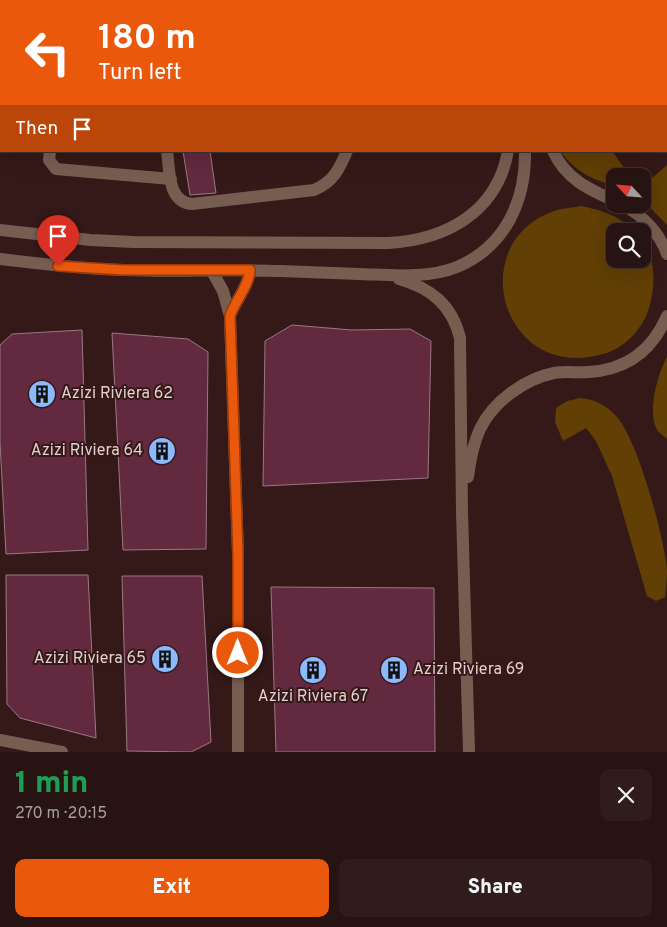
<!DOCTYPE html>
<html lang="en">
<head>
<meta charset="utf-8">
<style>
  body { margin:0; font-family:Overpass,sans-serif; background:#2f1c1b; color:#f1f3f6; height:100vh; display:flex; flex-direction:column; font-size:19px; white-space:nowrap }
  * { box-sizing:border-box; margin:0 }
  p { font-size:16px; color:#a49e9f }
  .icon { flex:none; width:28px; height:28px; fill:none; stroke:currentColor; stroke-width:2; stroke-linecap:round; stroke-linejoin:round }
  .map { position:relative; height:752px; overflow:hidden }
  .side { display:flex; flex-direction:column; background:#271312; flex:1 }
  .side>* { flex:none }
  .hud { position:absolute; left:0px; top:0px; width:668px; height:152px; box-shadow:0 5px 20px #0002,0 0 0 1px #433232; background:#ea580c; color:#fff; overflow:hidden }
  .needle { width:32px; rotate:296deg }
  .tools { position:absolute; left:606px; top:168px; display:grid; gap:10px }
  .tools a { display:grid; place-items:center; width:45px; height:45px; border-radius:10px; background:#271312; box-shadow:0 5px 20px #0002,0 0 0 1px #433232; font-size:25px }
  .pin { position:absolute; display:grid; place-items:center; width:42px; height:42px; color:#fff; margin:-51px -21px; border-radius:50% 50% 50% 0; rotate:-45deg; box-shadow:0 0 5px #0007 }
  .pin .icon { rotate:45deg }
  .me { position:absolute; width:55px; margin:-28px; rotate:0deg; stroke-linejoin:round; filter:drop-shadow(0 0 4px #0008) }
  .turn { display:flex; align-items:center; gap:18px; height:105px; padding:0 15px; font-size:22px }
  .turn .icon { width:65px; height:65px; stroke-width:2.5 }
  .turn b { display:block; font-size:35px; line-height:42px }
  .then { display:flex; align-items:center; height:48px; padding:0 15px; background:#0003; gap:10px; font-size:19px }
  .round { display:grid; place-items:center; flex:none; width:52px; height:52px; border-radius:10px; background:#2f1c1b }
  .head { display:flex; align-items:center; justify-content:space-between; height:85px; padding:0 15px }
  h1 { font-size:30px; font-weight:800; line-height:38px; color:#1e9e55 }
  .button { display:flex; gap:10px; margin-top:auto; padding:10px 15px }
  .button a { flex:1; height:58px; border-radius:10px; background:#ea580c; color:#fff; font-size:20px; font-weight:800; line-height:58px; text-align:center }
  .button a+a { background:#2f1c1b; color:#f1f3f6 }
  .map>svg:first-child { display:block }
  .built { fill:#411f1e }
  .green { fill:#613f05 }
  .building { fill:#63293f; stroke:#9a7983 }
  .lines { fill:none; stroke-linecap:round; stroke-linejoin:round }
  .minor { stroke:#775d50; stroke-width:12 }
  .highway { stroke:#f0af8e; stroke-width:15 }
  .route-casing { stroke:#983908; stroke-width:12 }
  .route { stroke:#ea580c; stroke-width:9 }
  .labels { text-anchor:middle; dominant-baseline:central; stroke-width:4; stroke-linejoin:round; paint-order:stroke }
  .poi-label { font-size:16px; fill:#e3d0ce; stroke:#341918; text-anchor:start }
</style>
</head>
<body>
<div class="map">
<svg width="667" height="752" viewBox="0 0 667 752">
  <rect width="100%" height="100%" fill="#341918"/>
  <!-- built -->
  <path class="built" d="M0,0h319l1,1h-319l-1,69z"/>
  <!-- green -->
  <path class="green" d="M560,151h52l18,25h-15v10c-23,-6 -40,-15 -55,-35z
    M667,165v60l-24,-25 -1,-13z
    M581,206c19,4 39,9 52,25h-18v28h27l1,-16c14,18 12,48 5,68 -7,20 -25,38 -45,43 -101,29 -140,-111 -49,-143 8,-3 18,-3 27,-5z
    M667,357v82c-3,-3 -7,-5 -9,-8 -12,-17 0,-58 9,-74z
    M580,398c15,1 27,8 37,19 21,24 47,119 50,153 0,8 -1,18 -2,27l-9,4 -9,-5 -35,-120 -16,-35 -10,-13 -23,13 -8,-19 1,-14 11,-7z"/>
  <!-- building -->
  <path class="building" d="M183,151h27l6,42 -26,2z
    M292,325l60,5 58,-1 21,12 -3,137 -165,8 2,-145z
    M82,330l6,220 -82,4 -6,-111v-98l12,-11z
    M112,333l76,6 20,13 -2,197 -83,1z
    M6,575h82l8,163 -76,-20 -13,-14z
    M122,576h80l9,166 -20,10 -64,-1z
    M271,587l163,1 1,164h-159z"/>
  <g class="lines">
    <!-- minor -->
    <path class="minor" d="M75,0v1
      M338,0v1
      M666,37l1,1
      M0,53h1
      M0,79h1
      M50,151l-1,9 7,9 115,10
      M167,151c3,19 0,51 25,53l122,-14c19,-8 25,-20 33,-39
      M553,151c13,28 35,38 62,50
      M621,204c21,11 38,28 46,50
      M0,230l90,10 44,2 254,1c57,-3 109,-30 120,-92
      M0,259c41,5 83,10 124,11 52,2 104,-1 156,1 26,1 53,2 79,3 32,1 68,5 98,-7 48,-20 69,-66 68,-116
      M212,271l11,20 7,25 8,238v198
      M399,279c32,9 53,26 61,59l2,174 7,240
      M230,316c5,-15 19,-30 20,-46
      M468,477c2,-16 5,-33 12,-48 13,-27 44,-50 74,-56 11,-2 23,0 34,-1 38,-2 64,-21 79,-56
      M0,740l62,12"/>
    <!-- highway -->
    <path class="highway" d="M497,0v1
      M664,0v1"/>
  </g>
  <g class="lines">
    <!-- route casing -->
    <g class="route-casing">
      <path id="route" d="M58,266l66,4h126c-1,16 -15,31 -20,46l8,238v99"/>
    </g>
    <!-- route -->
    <use href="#route" class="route"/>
  </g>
  <!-- icons -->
  <defs>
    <g id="building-disc" transform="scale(1.4375)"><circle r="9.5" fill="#8bb9fc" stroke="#341918"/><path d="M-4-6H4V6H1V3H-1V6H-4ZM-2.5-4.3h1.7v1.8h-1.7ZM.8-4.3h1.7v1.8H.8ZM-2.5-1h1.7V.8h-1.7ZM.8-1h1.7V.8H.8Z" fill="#111"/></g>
  </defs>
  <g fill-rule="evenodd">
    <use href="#building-disc" x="42" y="394"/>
    <use href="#building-disc" x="162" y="451"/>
    <use href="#building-disc" x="165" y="659"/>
    <use href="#building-disc" x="313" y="670"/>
    <use href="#building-disc" x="394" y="670"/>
  </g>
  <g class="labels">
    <!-- poi labels -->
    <g class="poi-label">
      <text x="61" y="394">Azizi Riviera 62</text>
      <text x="143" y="451" text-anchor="end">Azizi Riviera 64</text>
      <text x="146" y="659" text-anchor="end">Azizi Riviera 65</text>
      <text x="413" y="670">Azizi Riviera 69</text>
      <text x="313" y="697" text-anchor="middle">Azizi Riviera 67</text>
    </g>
  </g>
</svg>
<div class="tools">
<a><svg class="needle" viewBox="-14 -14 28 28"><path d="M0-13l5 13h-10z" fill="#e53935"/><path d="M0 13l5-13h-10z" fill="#a49e9f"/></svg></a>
<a><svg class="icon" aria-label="search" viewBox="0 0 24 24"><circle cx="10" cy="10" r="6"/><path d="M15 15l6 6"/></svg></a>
</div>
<div class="pin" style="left:58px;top:266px;background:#d93025"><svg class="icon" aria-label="arrive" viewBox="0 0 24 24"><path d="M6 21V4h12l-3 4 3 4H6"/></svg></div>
<svg class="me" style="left:238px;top:653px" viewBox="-20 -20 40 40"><circle r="17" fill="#ea580c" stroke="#fff" stroke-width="3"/><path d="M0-11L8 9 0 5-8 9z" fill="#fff"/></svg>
<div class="hud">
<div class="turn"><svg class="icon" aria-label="left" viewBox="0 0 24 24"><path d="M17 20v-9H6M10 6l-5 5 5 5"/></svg><div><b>180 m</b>Turn left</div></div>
<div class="then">Then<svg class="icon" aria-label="arrive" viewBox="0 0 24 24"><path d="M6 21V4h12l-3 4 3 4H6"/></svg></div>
</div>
</div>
<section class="side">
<div class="head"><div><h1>1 min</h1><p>270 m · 20:15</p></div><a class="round"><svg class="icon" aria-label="close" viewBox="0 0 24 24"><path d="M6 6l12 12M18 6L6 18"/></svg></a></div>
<div class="button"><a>Exit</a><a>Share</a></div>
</section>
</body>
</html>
